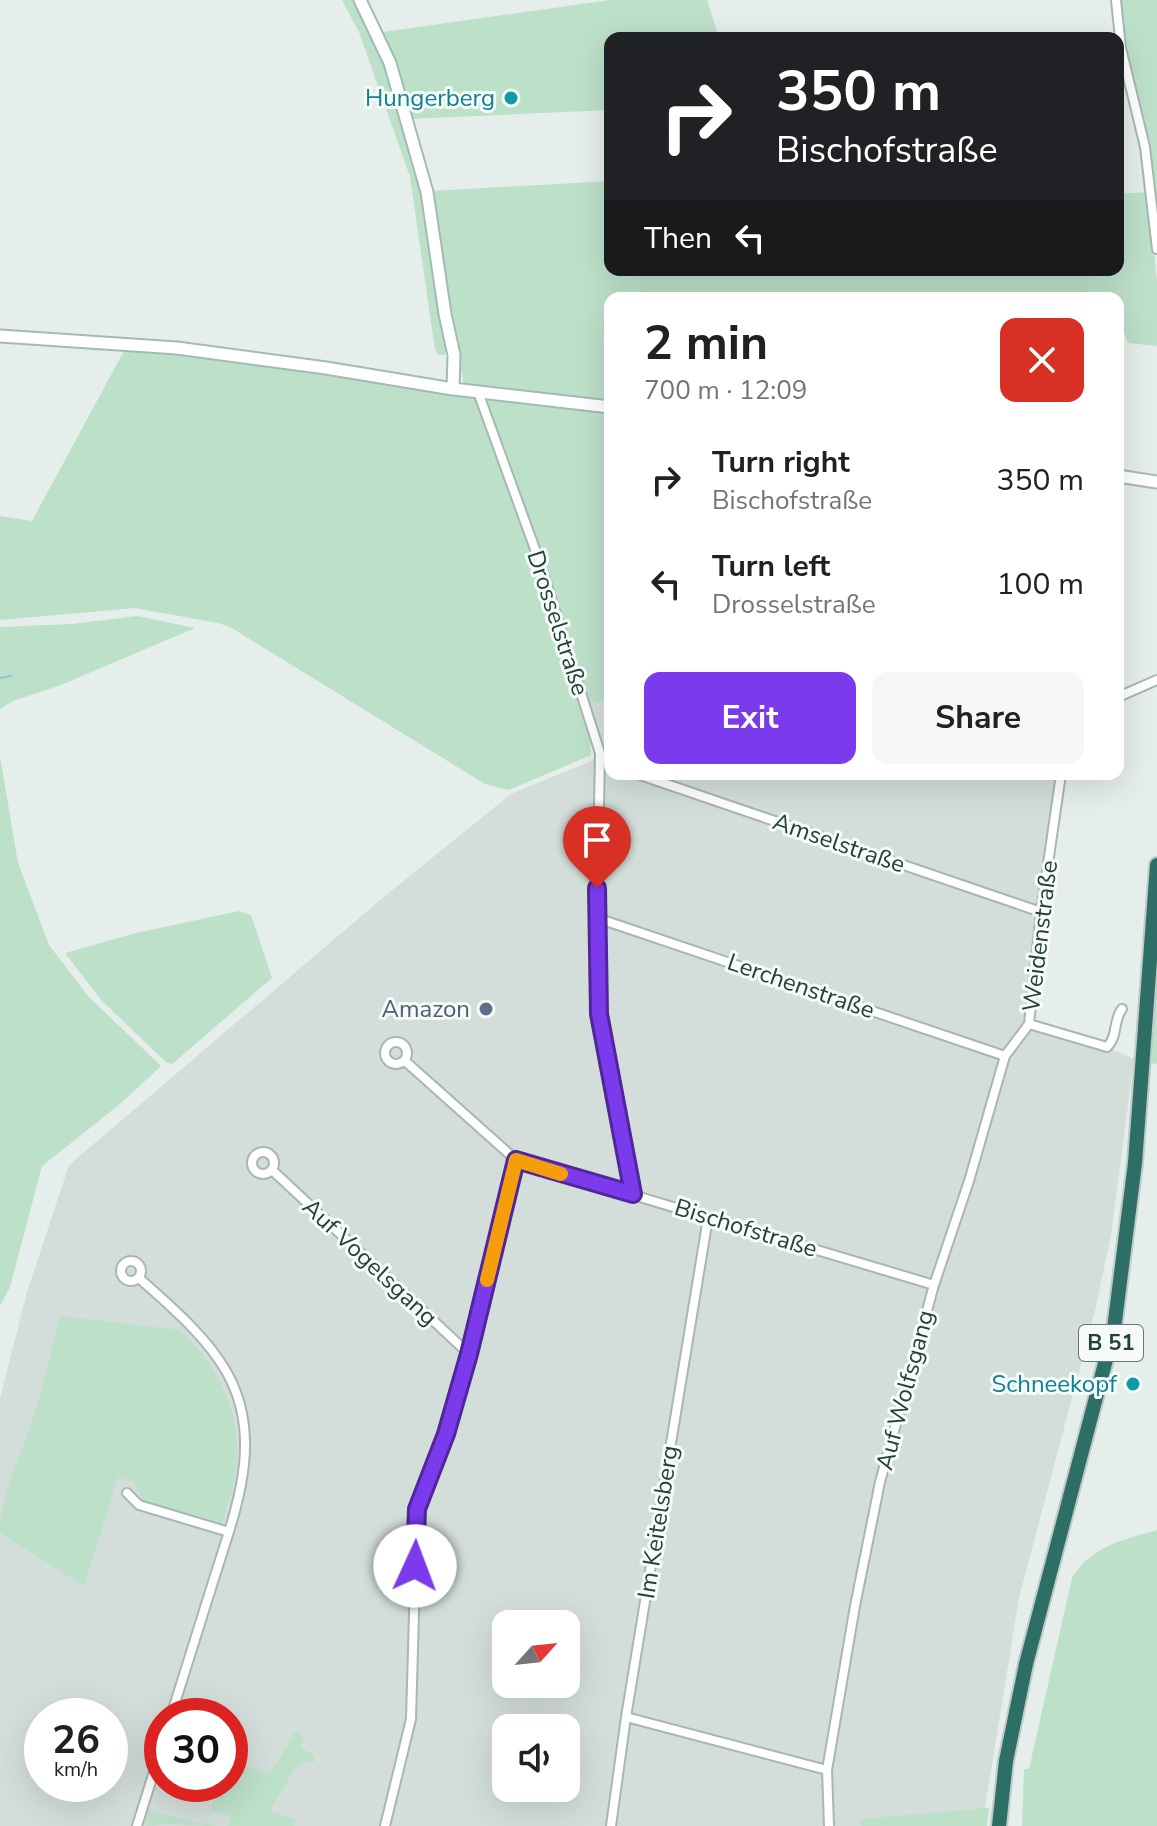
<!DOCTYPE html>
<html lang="en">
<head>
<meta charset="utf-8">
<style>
  body { margin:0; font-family:"Nunito Sans",sans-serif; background:#f6f6f6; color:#202124; height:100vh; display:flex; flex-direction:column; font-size:30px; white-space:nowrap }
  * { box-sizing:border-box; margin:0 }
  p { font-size:26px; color:#757577 }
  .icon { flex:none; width:44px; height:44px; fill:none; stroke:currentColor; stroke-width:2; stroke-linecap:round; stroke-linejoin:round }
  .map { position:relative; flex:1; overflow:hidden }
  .details { position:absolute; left:604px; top:292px; width:520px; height:488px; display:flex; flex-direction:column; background:#fff; border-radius:16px; box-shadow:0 8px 32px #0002 }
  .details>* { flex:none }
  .top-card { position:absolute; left:604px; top:32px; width:520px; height:244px; border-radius:16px; box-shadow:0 8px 32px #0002; background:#202124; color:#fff; overflow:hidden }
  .needle { width:52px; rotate:63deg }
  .buttons { position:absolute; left:492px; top:1610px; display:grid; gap:16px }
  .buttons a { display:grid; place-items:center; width:88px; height:88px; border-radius:16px; background:#fff; box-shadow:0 8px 32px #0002; font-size:40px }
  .speed { position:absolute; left:24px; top:1698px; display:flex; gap:16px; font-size:40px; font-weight:700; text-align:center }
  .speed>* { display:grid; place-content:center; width:104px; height:104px; border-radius:50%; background:#fff; box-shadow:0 8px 32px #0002; line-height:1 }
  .speed small { font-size:20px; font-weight:400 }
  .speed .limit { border:12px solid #d22; background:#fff; color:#111 }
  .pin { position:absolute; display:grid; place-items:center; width:68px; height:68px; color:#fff; margin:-82px -34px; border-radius:50% 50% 50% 0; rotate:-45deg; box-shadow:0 0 8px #0007 }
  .pin .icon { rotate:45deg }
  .me { position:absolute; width:88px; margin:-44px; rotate:2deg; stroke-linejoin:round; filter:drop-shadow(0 0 6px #0008) }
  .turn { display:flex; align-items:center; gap:28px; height:168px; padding:0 40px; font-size:36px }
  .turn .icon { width:104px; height:104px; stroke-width:2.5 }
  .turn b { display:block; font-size:56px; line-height:68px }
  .then { display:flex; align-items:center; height:76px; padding:0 40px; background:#0003; gap:16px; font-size:30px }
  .round { display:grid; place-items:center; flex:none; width:84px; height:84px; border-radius:16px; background:#f6f6f6 }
  .summary { display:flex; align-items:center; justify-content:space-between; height:136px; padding:0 40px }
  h1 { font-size:48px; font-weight:700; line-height:60px }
  .primary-button { display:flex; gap:16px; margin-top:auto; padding:16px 40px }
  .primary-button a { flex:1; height:92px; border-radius:16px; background:#7c3aed; color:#fff; font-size:32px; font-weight:700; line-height:92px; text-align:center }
  .primary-button a+a { background:#f6f6f6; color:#202124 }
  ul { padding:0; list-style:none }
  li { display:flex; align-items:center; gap:24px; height:104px; padding:0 40px }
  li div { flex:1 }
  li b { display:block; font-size:30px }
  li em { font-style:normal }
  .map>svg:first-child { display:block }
  .built { fill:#d3deda; fill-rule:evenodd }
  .green { fill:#bde0c9 }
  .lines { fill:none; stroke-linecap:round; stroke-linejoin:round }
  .stream { stroke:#8bc3d5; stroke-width:2 }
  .street-casing { stroke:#a7b7b3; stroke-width:12 }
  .secondary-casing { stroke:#a2bbb4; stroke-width:15 }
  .highway-casing { stroke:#c1cac8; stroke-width:18 }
  .street { stroke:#fff; stroke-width:8 }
  .secondary { stroke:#fff; stroke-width:11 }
  .highway { stroke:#2d6f67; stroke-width:14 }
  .route-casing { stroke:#51269a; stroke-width:20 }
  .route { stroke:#7c3aed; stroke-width:14 }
  .slow { stroke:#f59e0b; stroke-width:14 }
  .culture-dot { fill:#0f9aa8; stroke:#f6faf8; stroke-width:3 }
  .service-dot { fill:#5c6f8a; stroke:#f6faf8; stroke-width:3 }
  .labels { text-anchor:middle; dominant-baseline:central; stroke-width:6; stroke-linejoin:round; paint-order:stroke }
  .shield { fill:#f6faf8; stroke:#627874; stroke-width:2 }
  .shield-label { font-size:22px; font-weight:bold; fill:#23413c }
  .culture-label { font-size:24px; fill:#0d838f; stroke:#f6faf8; text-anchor:end }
  .street-label { font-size:24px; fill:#23413c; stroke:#f6faf8 }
  .service-label { font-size:24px; fill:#4e5e75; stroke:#f6faf8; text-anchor:end }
</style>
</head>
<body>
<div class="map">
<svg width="1157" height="1826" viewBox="0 0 1157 1826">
  <rect width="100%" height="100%" fill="#e5eeeb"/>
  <!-- built -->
  <path class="built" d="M586,700l24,4v70h451l-32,250 78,23 27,12 -23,176 -15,72 -77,291 -37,228h-982v-427l27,-107 42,-127 310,-264 132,-107 80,-33 9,-7zM506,1624h60v60h-60zM42,1716h68v68h-68zM162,1716h68v68h-68zM506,1728h60v60h-60z"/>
  <!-- green -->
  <path class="green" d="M342,0h13c30,62 55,130 69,198 7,36 8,73 14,110 3,15 13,33 7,47h-6l-4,-5 -25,-173 -51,-145z
    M610,0h97l12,38h-109v72l-200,9 -30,-85 3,-2z
    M1118,0h39v234z
    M610,181v89h508v-76l30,-2 9,89v65l-29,-3 -7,-19h-3v-26h-508v105l-146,-19 -12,-55 -21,-138z
    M125,349l87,7 257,38 5,4 56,147 60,194 1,16 -82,35 -24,-6 -255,-157 -12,-4 -83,-15 -135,12v-104l32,5z
    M489,399l121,12v293l-24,-4c-29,-97 -60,-192 -97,-286l-3,-10z
    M137,616l58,12 -134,57 -48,16 -13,8v-82l72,-3z
    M0,756l18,107 31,82 39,51 73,70 -41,38 -78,62 -32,121 -10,19z
    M239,911l12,4 21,63 -100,86 -6,-2 -64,-61 -37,-48 71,-20z
    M1157,984v80l-7,-1z
    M60,1316l120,14c40,37 65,90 55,145 -2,16 -8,32 -13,48l-5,1 -70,-20 -4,-3 -9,-19 -16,-5 -34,109 -84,-53c0,-38 19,-73 31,-108 12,-36 20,-73 29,-109z
    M1157,1530v296h-135l2,-57h5l43,-191c17,-31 53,-39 85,-48z
    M296,1731l8,6 -3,10 13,9v7l-6,-1 -12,5 -26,43 25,10 -1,6h-66l2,-10 -19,-6 3,-12 -44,-14h60v-22l40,12z
    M989,1808l-2,18h-126l-2,-7z
    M148,1810l55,15 2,-3 11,4c-20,0 -50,-4 -68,0l-3,-2z"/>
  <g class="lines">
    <!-- stream -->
    <path class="stream" d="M0,678l11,-2"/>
    <!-- street casing -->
    <g class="street-casing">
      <path id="street" d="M1116,0l5,48 24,99 12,102
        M478,392l62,171 60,190 -3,165 2,96 34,180
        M1118,697l39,-17
        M637,774l404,138
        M1061,774l-20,138 -12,112 78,23c11,-10 6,-27 15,-38
        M597,918l408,138
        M385 1053a11 11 0 1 1 22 0a11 11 0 1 1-22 0Z
        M405,1061l111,99 418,125
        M252 1163a11 11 0 1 1 22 0a11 11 0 1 1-22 0Z
        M272,1170l197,184
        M121 1271a10 10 0 1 1 20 0a10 10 0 1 1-20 0Z
        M139,1278c31,28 66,57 87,93 40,69 8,143 -13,211 -14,45 -28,89 -42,134
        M127,1493l12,12 90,27
        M626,1717l201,53
        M137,1826l25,-80
        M385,1826l26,-107 6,-210 29,-75 23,-80 47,-194
        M611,1826l15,-109 82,-499
        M829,1826l-2,-56 28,-164 25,-124 54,-197 35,-104 36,-125 24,-32"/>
    </g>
    <!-- secondary casing -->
    <g class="secondary-casing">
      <path id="secondary" d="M360,0l30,63 37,129 18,122 9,41 -1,34
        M0,336l177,12 149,20 127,21 157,18
        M1118,476l39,6"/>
    </g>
    <!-- highway casing -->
    <g class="highway-casing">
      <path id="highway" d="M999,1826l7,-65 20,-97 88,-335 21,-166 22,-298"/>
    </g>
    <!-- street -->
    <use href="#street" class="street"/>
    <!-- secondary -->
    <use href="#secondary" class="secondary"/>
    <!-- highway -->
    <use href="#highway" class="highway"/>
  </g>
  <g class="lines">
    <!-- route casing -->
    <g class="route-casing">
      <path id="route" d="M415,1566l2,-57 29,-75 23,-80 47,-194 117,34 -34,-180 -2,-126"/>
    </g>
    <!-- route -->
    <use href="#route" class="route"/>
    <!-- slow -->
    <path class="slow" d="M487,1280l29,-120 45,14"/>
  </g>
  <!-- markers -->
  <g class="culture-dot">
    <circle cx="511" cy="98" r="8"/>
    <circle cx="1133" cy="1384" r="8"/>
  </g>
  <circle class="service-dot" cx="486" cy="1009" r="8"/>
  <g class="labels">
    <!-- shield labels -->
    <rect class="shield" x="1079" y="1325" width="64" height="36" rx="6"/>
    <g class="shield-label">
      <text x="1111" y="1343">B 51</text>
    </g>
    <!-- culture labels -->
    <g class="culture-label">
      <text x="495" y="98">Hungerberg</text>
      <text x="1117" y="1384">Schneekopf</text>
    </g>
    <!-- street labels -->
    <g class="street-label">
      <text transform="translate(558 623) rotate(72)">Drosselstraße</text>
      <text transform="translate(839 843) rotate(19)">Amselstraße</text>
      <text transform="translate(1040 936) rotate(-83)">Weidenstraße</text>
      <text transform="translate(801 986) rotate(19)">Lerchenstraße</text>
      <text transform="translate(746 1228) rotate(17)">Bischofstraße</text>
      <text transform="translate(370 1262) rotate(43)">Auf Vogelsgang</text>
      <text transform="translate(905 1390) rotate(-75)">Auf Wolfsgang</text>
      <text transform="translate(658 1522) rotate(-81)">Im Keitelsberg</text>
    </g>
    <!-- service labels -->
    <g class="service-label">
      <text x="470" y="1009">Amazon</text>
    </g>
  </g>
</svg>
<div class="buttons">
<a><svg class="needle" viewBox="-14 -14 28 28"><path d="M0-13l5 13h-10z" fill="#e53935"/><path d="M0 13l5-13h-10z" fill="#757577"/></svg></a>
<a><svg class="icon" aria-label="sound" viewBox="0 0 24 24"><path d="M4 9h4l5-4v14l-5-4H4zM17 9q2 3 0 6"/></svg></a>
</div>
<div class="speed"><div>26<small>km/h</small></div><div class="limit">30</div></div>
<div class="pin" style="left:597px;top:888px;background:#d93025"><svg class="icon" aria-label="arrive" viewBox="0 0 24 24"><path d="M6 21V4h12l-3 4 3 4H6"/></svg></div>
<svg class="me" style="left:415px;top:1566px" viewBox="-20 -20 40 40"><circle r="19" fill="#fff"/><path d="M0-13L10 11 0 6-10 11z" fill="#7c3aed"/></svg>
<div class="top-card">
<div class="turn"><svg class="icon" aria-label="right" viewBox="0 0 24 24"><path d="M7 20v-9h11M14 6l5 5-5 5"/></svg><div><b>350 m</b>Bischofstraße</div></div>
<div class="then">Then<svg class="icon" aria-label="left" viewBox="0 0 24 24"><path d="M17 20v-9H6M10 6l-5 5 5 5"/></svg></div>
</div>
<section class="details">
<div class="summary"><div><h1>2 min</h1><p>700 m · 12:09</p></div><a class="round" style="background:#d93025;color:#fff"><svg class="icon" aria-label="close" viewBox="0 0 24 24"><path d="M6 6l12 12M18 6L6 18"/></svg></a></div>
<ul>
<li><svg class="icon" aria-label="right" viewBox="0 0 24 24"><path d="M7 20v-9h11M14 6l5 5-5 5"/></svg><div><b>Turn right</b><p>Bischofstraße</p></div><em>350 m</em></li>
<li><svg class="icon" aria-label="left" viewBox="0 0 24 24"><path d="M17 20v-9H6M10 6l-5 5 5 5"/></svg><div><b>Turn left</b><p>Drosselstraße</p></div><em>100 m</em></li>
</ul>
<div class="primary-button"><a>Exit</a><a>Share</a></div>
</section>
</div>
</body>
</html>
